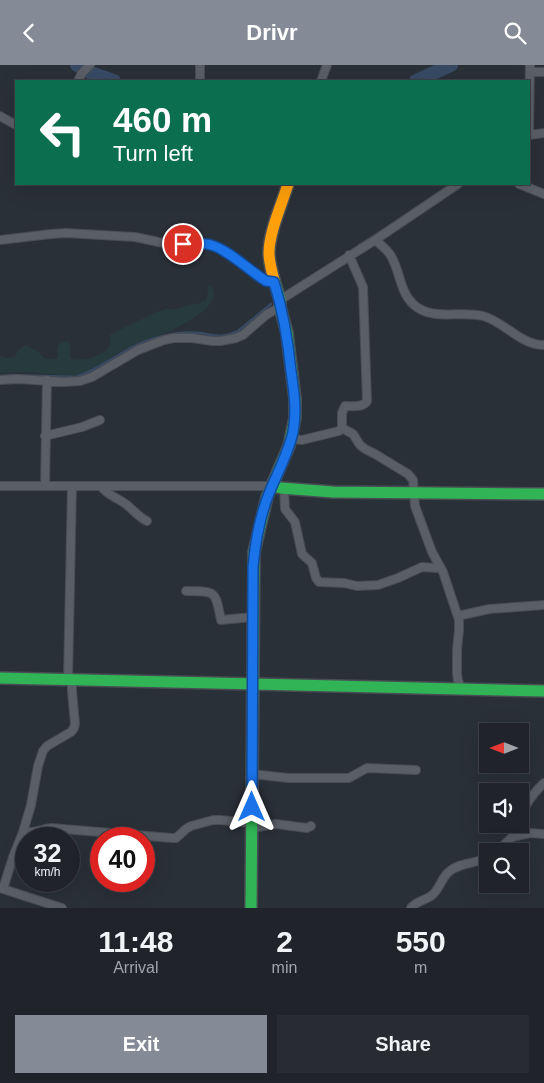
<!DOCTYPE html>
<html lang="en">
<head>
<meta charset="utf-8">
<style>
  body { margin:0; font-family:Helvetica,sans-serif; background:#282c32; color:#f1f3f6; height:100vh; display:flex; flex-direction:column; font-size:19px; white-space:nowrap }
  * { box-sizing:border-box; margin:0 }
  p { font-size:16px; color:#a2a4a8 }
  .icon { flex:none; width:28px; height:28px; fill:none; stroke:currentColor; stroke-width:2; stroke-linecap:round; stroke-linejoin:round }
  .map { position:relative; height:843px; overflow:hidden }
  .panel { display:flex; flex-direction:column; background:#20242a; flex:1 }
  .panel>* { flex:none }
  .guide { position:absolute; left:15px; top:15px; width:515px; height:105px; border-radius:0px; box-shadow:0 5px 20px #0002,0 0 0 1px #3d4147; background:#0b6e4f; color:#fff; overflow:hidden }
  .needle { width:32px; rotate:270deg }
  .controls { position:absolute; left:479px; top:658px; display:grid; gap:10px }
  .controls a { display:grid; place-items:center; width:50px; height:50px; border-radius:0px; background:#20242a; box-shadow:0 5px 20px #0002,0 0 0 1px #3d4147; font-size:25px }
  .speed { position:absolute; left:15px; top:762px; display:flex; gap:10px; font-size:25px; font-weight:700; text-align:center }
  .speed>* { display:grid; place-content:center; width:65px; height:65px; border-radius:50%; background:#20242a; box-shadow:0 5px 20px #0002,0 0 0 1px #3d4147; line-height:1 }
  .speed small { font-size:12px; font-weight:400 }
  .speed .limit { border:8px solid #d22; background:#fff; color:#111 }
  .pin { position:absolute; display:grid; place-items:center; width:42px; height:42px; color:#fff; margin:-21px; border:2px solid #fff; border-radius:50%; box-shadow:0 1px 5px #0007 }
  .me { position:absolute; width:55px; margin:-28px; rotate:0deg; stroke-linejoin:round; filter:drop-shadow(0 0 4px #0008) }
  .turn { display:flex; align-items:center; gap:18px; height:105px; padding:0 15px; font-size:22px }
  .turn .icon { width:65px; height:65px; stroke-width:2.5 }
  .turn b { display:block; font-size:35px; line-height:42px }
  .eta { display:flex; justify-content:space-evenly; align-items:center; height:85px; text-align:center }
  .eta b { font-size:30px; font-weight:800; line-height:35px }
  .button { display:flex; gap:10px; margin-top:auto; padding:10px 15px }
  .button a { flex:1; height:58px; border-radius:0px; background:#848b96; color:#fff; font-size:20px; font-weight:800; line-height:58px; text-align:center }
  .button a+a { background:#282c32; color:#f1f3f6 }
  header { display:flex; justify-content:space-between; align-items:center; height:65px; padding:0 15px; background:#848b96; color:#fff; font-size:22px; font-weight:800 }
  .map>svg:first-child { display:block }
  .green { fill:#273a3e }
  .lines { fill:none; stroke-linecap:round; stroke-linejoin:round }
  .stream { stroke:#384963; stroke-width:2.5 }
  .river { stroke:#384963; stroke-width:14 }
  .street-casing { stroke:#484c53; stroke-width:10 }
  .fast-casing { stroke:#484c53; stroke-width:14 }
  .slow-casing { stroke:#484c53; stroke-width:14 }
  .street { stroke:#5a5e66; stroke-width:8 }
  .fast { stroke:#30b455; stroke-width:11 }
  .slow { stroke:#ff9f0a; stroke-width:11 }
  .route-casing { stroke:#114b97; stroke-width:12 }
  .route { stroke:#1a73e8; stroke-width:9 }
</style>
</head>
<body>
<header><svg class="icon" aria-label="back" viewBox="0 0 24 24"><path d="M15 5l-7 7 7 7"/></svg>Drivr<svg class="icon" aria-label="search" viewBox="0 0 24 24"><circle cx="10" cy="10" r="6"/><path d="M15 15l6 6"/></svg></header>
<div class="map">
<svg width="544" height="843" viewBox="0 0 544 843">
  <rect width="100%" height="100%" fill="#2a3038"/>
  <!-- green -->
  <path class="green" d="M210,220c17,18 -26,39 -39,46 -5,2 -10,3 -15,5 -12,4 -24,9 -35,15 -14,8 -28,20 -44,24 -12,3 -26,-1 -38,-2 -13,-1 -26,-1 -39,0v-17l8,2 7,-1 3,-7 8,-5 14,8 3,4 5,2h8l2,-3 -1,-6 2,-6 7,-3 4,2v15c10,5 37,-2 40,-14 1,-3 0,-6 0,-9l3,-2 44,-21 9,-3h10l12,-4 9,-1 9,-4c2,-5 1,-10 3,-14z"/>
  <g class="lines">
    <!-- stream -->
    <path class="stream" d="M526,0v10
      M359,180l23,-14
      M0,311l13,-1 63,2c16,-5 30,-15 44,-23 13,-8 28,-15 43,-18 12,-3 25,-4 38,-3 16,3 22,5 37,-2l33,-27"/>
    <!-- river -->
    <path class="river" d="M77,0l14,8 23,8
      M416,16l35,-16"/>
    <!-- street casing -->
    <g class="street-casing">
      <path id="street" d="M200,0v16
        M530,7h14
        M78,16l4,-8 8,-8
        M321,16l6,-16
        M0,51l16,9
        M529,70l1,-70
        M529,70l15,-2
        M519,119l25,10
        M0,175l51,-6 15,-1 69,4 33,7 27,-1 15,1 12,6 38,27 6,4 8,1
        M375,175c6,5 12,9 16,16 9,15 9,36 22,48 19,18 47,6 70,12 22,6 37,29 61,29
        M280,235l95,-60 83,-56
        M0,315l18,-1 46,3 16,-1 12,-4 46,-27 26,-10 10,-2h18l20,3h9l15,-3 7,-3 23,-20 14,-8
        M342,363l11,6 7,11 5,4 10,5 33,20 5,6 2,26 17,46 11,20 16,48v10l-2,20v24l1,7 4,8
        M45,371l37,-9 18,-7
        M291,374l11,1 37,-9 3,-3v-15l3,-7c7,0 18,2 22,-5l-4,-114 -14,-32
        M0,421h272
        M45,421l2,-106
        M101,421c6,10 18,12 26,19 7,6 12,12 20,16
        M284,424l1,20 10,13 7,32 10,9 4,15 3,4 25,1 13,3 21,-1 20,-7 24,-11 14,1 4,-2
        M186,526c31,0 29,0 35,29l32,-3
        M458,551l31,-7 55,-4
        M68,615l4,-194
        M252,709l36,4h61l18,-10 49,2
        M520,751c6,-12 13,-23 24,-33
        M23,767c11,2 18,-3 28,-4l121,10h4l10,-9 5,-3 22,-6h7l32,3 6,4 18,-3 31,4 4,-2
        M512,772l5,-13
        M498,786l14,-14 18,-4 14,1
        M0,823l62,20
        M3,824l10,-32 10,-25 8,-27 7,-39 5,-15 4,-5 24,-14 3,-4 1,-4 -3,-33v-11
        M411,843c5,-7 13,-7 20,-12 9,-6 10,-19 19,-25 9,-8 26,-8 38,-13"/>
    </g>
    <!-- fast casing -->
    <g class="fast-casing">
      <path id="fast" d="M272,421l9,2 52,4 211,2
        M0,613l544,13
        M251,843l3,-356 13,-55 22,-51 6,-28v-19l-8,-66 -7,-26v-7l-6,-20"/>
    </g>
    <!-- slow casing -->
    <g class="slow-casing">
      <path id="slow" d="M274,215c-2,-8 -5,-18 -5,-27 0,-21 13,-49 19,-69"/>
    </g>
    <!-- street -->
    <use href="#street" class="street"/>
    <!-- fast -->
    <use href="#fast" class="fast"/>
    <!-- slow -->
    <use href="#slow" class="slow"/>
  </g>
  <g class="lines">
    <!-- route casing -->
    <g class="route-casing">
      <path id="route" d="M183,179c9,0 19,-2 28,1 15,4 35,22 49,32l6,4 8,1c9,29 14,59 17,89 3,20 6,41 2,61 -5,23 -17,43 -25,64 -8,21 -13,49 -15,71l-1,240"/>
    </g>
    <!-- route -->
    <use href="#route" class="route"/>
  </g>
</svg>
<div class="controls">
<a><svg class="needle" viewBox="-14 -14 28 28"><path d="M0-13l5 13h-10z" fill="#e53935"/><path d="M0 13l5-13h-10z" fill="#a2a4a8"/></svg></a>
<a><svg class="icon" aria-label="sound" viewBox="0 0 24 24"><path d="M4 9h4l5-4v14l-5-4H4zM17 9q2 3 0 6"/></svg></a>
<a><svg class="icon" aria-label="search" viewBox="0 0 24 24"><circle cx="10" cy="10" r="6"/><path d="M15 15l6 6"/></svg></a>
</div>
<div class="speed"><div>32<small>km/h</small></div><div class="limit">40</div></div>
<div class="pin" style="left:183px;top:179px;background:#d93025"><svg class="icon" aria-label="arrive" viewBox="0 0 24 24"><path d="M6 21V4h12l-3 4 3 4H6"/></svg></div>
<svg class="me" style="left:252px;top:742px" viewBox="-20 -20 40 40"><path d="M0-17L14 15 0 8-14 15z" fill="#1a73e8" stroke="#fff" stroke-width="4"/></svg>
<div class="guide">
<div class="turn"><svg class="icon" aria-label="left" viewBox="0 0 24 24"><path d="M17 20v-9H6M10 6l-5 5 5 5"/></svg><div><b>460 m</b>Turn left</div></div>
</div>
</div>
<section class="panel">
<div class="eta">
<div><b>11:48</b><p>Arrival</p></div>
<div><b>2</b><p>min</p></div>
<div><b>550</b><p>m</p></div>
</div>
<div class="button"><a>Exit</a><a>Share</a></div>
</section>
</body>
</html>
